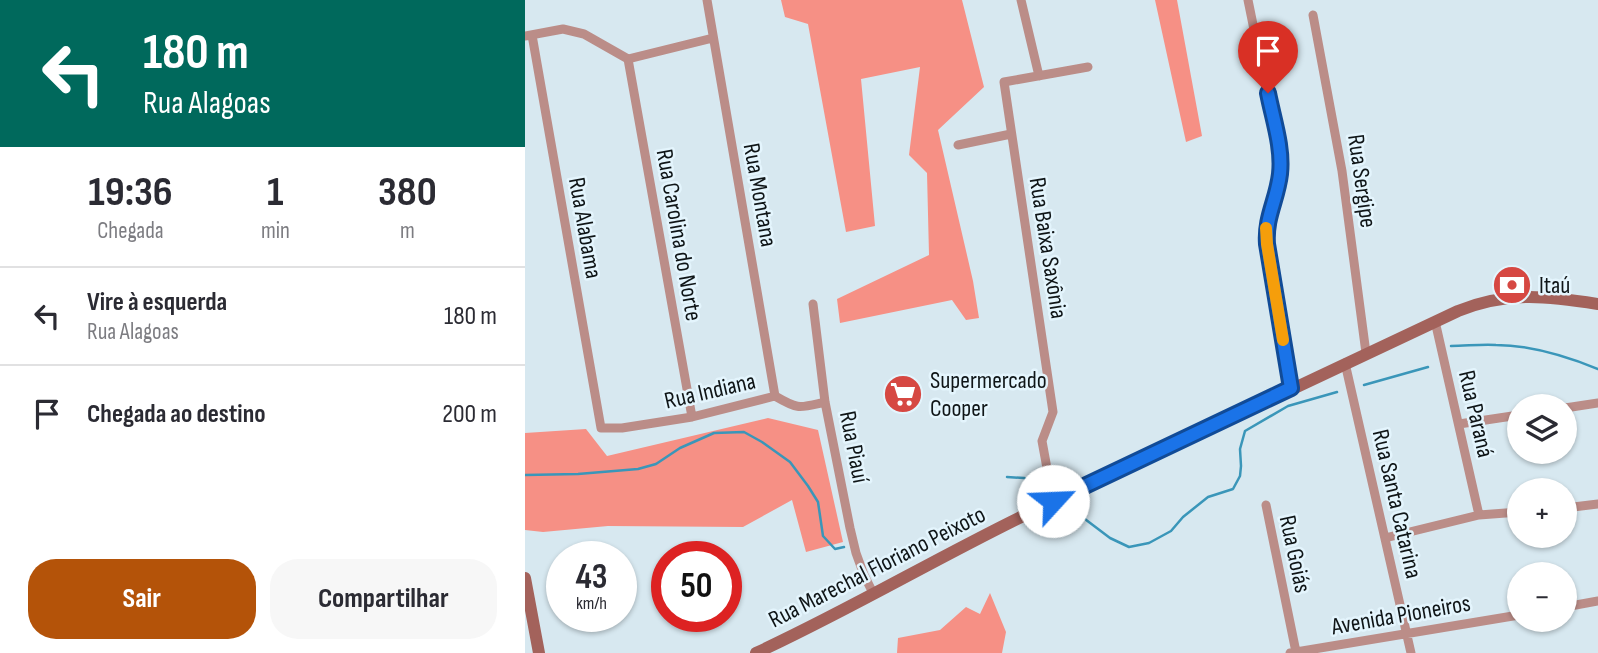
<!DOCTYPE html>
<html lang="pt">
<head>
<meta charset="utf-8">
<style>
  body { margin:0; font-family:"Sofia Sans Condensed",sans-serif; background:#f7f7f7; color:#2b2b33; height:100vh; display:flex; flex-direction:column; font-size:26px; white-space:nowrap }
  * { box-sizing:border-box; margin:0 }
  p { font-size:23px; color:#7c7c81 }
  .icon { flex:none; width:38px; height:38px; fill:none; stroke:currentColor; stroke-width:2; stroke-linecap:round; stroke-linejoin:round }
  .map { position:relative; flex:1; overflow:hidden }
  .sheet { display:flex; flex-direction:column; background:#fff; width:525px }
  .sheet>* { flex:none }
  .banner { background:#00695c; color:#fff; overflow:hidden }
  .buttons { position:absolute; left:982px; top:394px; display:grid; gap:14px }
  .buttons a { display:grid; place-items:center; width:70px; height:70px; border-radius:50%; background:#fff; box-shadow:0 2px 5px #0004; font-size:35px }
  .speed { position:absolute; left:21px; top:541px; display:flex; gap:14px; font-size:35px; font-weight:700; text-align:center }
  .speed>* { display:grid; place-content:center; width:91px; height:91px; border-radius:50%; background:#fff; box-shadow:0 2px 5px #0004; line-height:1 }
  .speed small { font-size:18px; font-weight:400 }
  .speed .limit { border:10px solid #d22; background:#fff; color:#111 }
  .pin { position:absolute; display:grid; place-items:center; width:60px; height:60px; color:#fff; margin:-72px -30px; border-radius:50% 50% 50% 0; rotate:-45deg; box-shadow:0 0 7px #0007 }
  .pin .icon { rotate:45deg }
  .me { position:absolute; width:77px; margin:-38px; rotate:65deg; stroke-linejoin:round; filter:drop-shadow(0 0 5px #0008) }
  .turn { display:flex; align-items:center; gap:24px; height:147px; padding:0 28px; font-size:32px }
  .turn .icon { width:91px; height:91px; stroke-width:2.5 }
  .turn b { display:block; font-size:49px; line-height:60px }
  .eta { display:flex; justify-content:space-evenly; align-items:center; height:119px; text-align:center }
  .eta b { font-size:42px; font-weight:700; line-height:49px }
  .cta { display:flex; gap:14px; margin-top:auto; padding:14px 28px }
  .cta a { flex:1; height:80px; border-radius:28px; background:#b45309; color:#fff; font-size:28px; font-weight:700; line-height:80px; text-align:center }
  .cta a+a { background:#f7f7f7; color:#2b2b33 }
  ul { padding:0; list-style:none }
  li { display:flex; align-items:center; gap:21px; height:98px; padding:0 28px; border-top:2px solid #e1e1e2 }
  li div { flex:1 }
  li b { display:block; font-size:26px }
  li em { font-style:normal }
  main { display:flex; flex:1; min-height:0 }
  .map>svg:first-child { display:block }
  .forest { fill:#f69085 }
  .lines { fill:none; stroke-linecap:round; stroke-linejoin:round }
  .stream { stroke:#3a96b9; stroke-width:2.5 }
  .street { stroke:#bb8d88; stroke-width:9 }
  .secondary { stroke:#a3625b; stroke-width:12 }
  .route-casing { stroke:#114b97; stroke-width:18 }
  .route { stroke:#1a73e8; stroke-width:12 }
  .slow { stroke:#f59e0b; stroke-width:12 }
  .labels { text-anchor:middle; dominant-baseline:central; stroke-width:5; stroke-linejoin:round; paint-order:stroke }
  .street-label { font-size:24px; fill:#0f1517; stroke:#e4f5fd }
  .poi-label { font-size:24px; fill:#0f1517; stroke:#e4f5fd; text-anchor:start }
</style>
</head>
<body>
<main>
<section class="sheet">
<div class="banner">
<div class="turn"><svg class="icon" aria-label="left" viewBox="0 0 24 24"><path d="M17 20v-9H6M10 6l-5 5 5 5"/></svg><div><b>180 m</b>Rua Alagoas</div></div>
</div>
<div class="eta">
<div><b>19:36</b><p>Chegada</p></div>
<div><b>1</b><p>min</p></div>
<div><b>380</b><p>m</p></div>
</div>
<ul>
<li><svg class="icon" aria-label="left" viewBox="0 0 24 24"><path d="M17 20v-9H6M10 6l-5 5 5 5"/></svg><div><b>Vire à esquerda</b><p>Rua Alagoas</p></div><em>180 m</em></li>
<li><svg class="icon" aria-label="arrive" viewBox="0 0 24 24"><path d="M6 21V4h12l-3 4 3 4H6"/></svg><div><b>Chegada ao destino</b></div><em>200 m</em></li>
</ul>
<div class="cta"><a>Sair</a><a>Compartilhar</a></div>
</section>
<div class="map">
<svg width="1073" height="653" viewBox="0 0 1073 653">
  <rect width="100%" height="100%" fill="#d7e8f0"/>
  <!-- forest -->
  <path class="forest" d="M256,0h181l22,87 -46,43 35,151 6,37 -13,2 -14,-20 -112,23 -3,-24 92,-44 -2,-82 -18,-18 11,-88 -59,12 14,147 -29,6 -38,-208 -23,-7z
    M630,0h22l25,136 -16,6z
    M243,418l50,12 25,112 -37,10 -14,-52 -49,27 -135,-1 -65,6 -18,-2v-97l61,-4 21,27z
    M465,593l16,39 -4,21h-105l1,-15 42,-8 26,-23 14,7z"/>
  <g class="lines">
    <!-- stream -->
    <path class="stream" d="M926,346c15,0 30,-2 45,-1 35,0 70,11 102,24
      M839,385l64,-18
      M0,475l53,-1 60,-5 18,-5 24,-16 34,-15 30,-1 18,10 28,20 18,24 10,16 5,34 12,13 9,-2
      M482,477l17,1 18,8
      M544,507l41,31 19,9 20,-4 22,-12 12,-14 25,-20 25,-8 7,-13 1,-10 -1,-17 5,-18 43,-25 49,-14"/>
    <!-- street -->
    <path class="street" d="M182,0l68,396
      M496,0l18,76
      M723,0l32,157c0,28 -12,49 -14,76l25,155
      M788,15l29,156 24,182
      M7,35l69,393h21l70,-11 83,-21c24,14 24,12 50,6
      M0,36l38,-7 21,5 44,25 85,-21
      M103,59l64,358
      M433,145l53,-11
      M288,304l12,98 25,126 6,25 8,22 9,18
      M910,321l44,194
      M820,363l66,290
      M1040,408l33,-5
      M934,424l60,-9
      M528,501l-11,-60 11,-29 -49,-330 84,-15
      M741,505l30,147
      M1040,508l33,-4
      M860,538l94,-23 40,-3
      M1040,607l33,-6
      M765,653l229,-38"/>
    <!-- secondary -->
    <path class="secondary" d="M0,578l14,75
      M231,653c91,-42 177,-93 267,-137l435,-205c49,-20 90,-15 140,-7"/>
  </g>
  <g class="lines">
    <!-- route casing -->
    <g class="route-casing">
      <path id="route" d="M528,501l238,-113 -24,-144c-2,-27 10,-44 13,-70 3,-27 -7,-55 -12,-81"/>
    </g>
    <!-- route -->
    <use href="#route" class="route"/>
    <!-- slow -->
    <path class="slow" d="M741,228l1,16 16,96"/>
  </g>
  <!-- icons -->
  <defs>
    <g id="bank-disc" transform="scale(2.0125)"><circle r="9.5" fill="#d64842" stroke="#e4f5fd"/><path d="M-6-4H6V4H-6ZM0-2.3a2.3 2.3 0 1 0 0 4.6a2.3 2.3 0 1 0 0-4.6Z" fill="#fff"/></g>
    <g id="supermarket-disc" transform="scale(2.0125)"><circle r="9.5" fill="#d64842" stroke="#e4f5fd"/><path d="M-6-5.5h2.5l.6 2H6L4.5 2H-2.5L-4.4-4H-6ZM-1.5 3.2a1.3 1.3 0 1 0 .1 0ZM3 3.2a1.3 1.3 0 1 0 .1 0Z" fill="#fff"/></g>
  </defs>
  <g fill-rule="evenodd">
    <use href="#bank-disc" x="987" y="285"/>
    <use href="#supermarket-disc" x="378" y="394"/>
  </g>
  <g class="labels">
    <!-- street labels -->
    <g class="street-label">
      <text transform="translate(837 181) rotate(82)">Rua Sergipe</text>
      <text transform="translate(235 195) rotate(80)">Rua Montana</text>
      <text transform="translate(60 228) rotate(80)">Rua Alabama</text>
      <text transform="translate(154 235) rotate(80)">Rua Carolina do Norte</text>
      <text transform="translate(523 248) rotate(81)">Rua Baixa Saxônia</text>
      <text transform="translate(185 391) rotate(-13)">Rua Indiana</text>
      <text transform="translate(951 414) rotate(77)">Rua Paraná</text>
      <text transform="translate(329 447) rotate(79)">Rua Piauí</text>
      <text transform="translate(872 504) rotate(77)">Rua Santa Catarina</text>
      <text transform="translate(770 554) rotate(78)">Rua Goiás</text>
      <text transform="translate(352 567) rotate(-27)">Rua Marechal Floriano Peixoto</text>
      <text transform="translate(876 615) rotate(-10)">Avenida Pioneiros</text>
    </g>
    <!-- poi labels -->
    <g class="poi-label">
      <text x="1014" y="285">Itaú</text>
      <text x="405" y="380">Supermercado<tspan x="405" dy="28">Cooper</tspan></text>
    </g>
  </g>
</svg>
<div class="buttons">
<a><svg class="icon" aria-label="layers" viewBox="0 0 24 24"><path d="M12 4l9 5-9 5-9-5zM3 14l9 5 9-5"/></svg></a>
<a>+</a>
<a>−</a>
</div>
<div class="speed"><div>43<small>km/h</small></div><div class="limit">50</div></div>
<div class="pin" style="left:743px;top:93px;background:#d93025"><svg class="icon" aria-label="arrive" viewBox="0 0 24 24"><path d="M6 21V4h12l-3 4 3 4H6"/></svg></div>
<svg class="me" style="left:528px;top:501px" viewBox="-20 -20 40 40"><circle r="19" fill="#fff"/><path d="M0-13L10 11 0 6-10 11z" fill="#1a73e8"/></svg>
</div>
</main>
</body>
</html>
